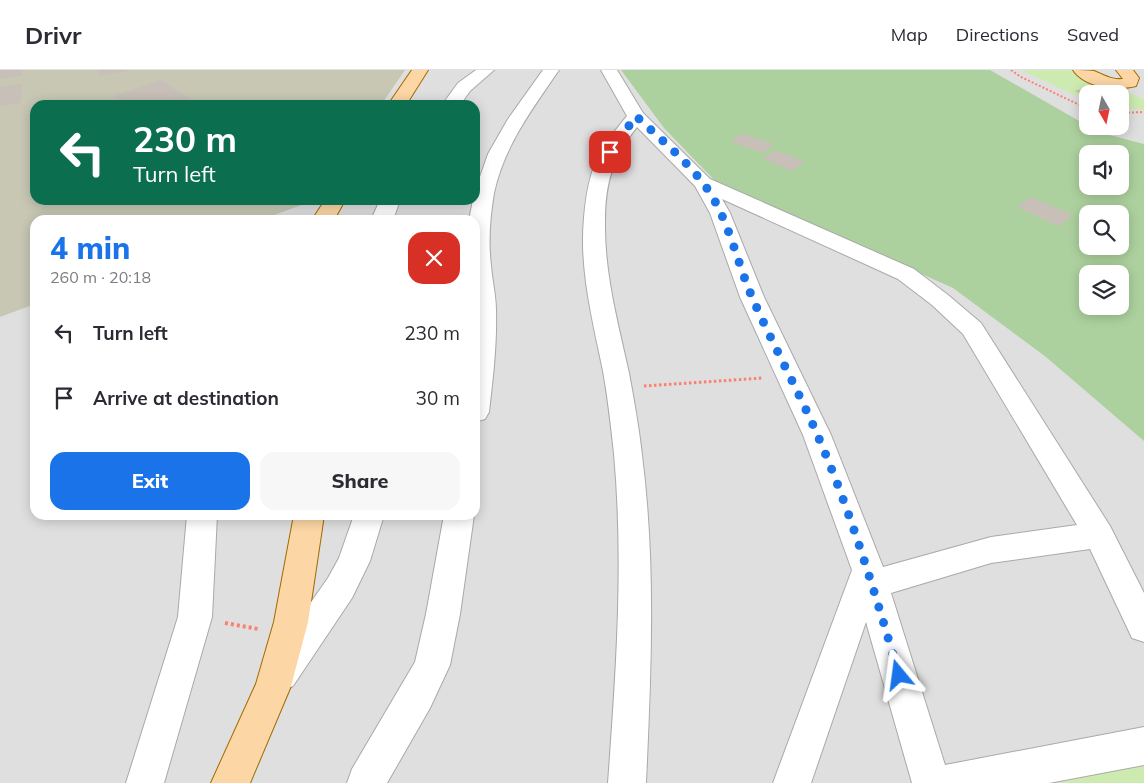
<!DOCTYPE html>
<html lang="en">
<head>
<meta charset="utf-8">
<style>
  body { margin:0; font-family:Mulish,sans-serif; background:#f7f7f7; color:#2b2b33; height:100vh; display:flex; flex-direction:column; font-size:19px; white-space:nowrap }
  * { box-sizing:border-box; margin:0 }
  p { font-size:16px; color:#7c7c81 }
  .icon { flex:none; width:28px; height:28px; fill:none; stroke:currentColor; stroke-width:2; stroke-linecap:round; stroke-linejoin:round }
  .map { position:relative; flex:1; overflow:hidden }
  .sheet { position:absolute; left:30px; top:145px; width:450px; height:305px; display:flex; flex-direction:column; background:#fff; border-radius:15px; box-shadow:0 2px 12px #0003 }
  .sheet>* { flex:none }
  .top-card { position:absolute; left:30px; top:30px; width:450px; height:105px; border-radius:15px; box-shadow:0 2px 12px #0003; background:#0b6e4f; color:#fff; overflow:hidden }
  .needle { width:32px; rotate:171deg }
  .buttons { position:absolute; left:1079px; top:15px; display:grid; gap:10px }
  .buttons a { display:grid; place-items:center; width:50px; height:50px; border-radius:10px; background:#fff; box-shadow:0 2px 12px #0003; font-size:25px }
  .pin { position:absolute; display:grid; place-items:center; width:42px; height:42px; color:#fff; margin:-21px; border-radius:10px; box-shadow:0 2px 8px #0006 }
  .me { position:absolute; width:55px; margin:-28px; rotate:344deg; stroke-linejoin:round; filter:drop-shadow(0 0 4px #0008) }
  .turn { display:flex; align-items:center; gap:18px; height:105px; padding:0 20px; font-size:22px }
  .turn .icon { width:65px; height:65px; stroke-width:2.5 }
  .turn b { display:block; font-size:35px; line-height:42px }
  .round { display:grid; place-items:center; flex:none; width:52px; height:52px; border-radius:15px; background:#f7f7f7 }
  .summary { display:flex; align-items:center; justify-content:space-between; height:85px; padding:0 20px }
  h1 { font-size:30px; font-weight:800; line-height:38px; color:#1a73e8 }
  .cta { display:flex; gap:10px; margin-top:auto; padding:10px 20px }
  .cta a { flex:1; height:58px; border-radius:15px; background:#1a73e8; color:#fff; font-size:20px; font-weight:800; line-height:58px; text-align:center }
  .cta a+a { background:#f7f7f7; color:#2b2b33 }
  ul { padding:0; list-style:none }
  li { display:flex; align-items:center; gap:15px; height:65px; padding:0 20px }
  li div { flex:1 }
  li b { display:block; font-size:19px }
  li em { font-style:normal }
  header { display:flex; align-items:center; gap:30px; box-sizing:border-box; height:70px; padding:0 25px; background:#fff; border-bottom:1px solid #e1e1e2 }
  header strong { font-size:24px }
  nav { display:flex; gap:28px; margin-inline-start:auto; font-size:18px }
  .map>svg:first-child { display:block }
  .residential { fill:#e0dfdf; fill-rule:evenodd }
  .construction { fill:#c7c7b4 }
  .grass { fill:#cdebb0 }
  .forest { fill:#add19e; fill-rule:evenodd }
  .building { fill:#c7bfb8 }
  .lines { fill:none; stroke-linecap:round; stroke-linejoin:round }
  .minor-casing { stroke:#a9a9a9; stroke-width:2 }
  .major-casing { stroke:#a06b00; stroke-width:2 }
  .path-far2 { stroke:#fa8072; stroke-width:2; stroke-dasharray:2 2; stroke-linecap:butt }
  .path-far1 { stroke:#fa8072; stroke-width:3; stroke-dasharray:2.5 2.5; stroke-linecap:butt }
  .path { stroke:#fa8072; stroke-width:4; stroke-dasharray:3 3; stroke-linecap:butt }
  .minor { fill:#fff; fill-rule:evenodd }
  .major { fill:#fcd6a4; fill-rule:evenodd }
  .route { stroke:#1a73e8; stroke-width:9; stroke-dasharray:0 16.2 }
</style>
</head>
<body>
<header>
<strong>Drivr</strong>
<nav><a>Map</a><a>Directions</a><a>Saved</a></nav>
</header>
<div class="map">
<svg width="1144" height="713" viewBox="0 0 1144 713">
  <rect width="100%" height="100%" fill="#f2efe9"/>
  <!-- residential -->
  <path class="residential" d="M0,0h1144v713h-1144zM1088,24h32v32h-32zM35,35h440v95h-440zM1088,84h32v32h-32zM1088,144h32v32h-32zM35,150h440v295h-440zM1088,204h32v32h-32z"/>
  <!-- construction -->
  <path class="construction" d="M0,0h405l-24,35h-346v95h280l-54,20h-226v84l-35,13z"/>
  <!-- grass -->
  <path class="grass" d="M1021,0h49l74,29v11l-24,-2v-14h-32l-1,7z
    M1144,694v19h-86z"/>
  <!-- forest -->
  <path class="forest" d="M621,0h369l98,56 14,7 42,11v297l-98,-84 -93,-69 -237,-106 -52,-54zM1088,84h32v32h-32zM1088,144h32v32h-32zM1088,204h32v32h-32z"/>
  <!-- building -->
  <path class="building" d="M0,0h22v5l-22,4z
    M98,0h29v1l-27,5z
    M161,10l31,21 -11,4h-55l-12,-9z
    M22,14l-2,19 -20,3v-19z
    M1094,15l20,9h-26v3l-13,-6z
    M741,63l33,11 -10,9 -33,-11z
    M776,80l29,12 -14,9 -29,-13z
    M1031,127l42,18 -14,11 -42,-19z"/>
  <g class="lines">
    <!-- minor casing -->
    <g class="minor-casing">
      <path id="minor" d="M476,0h18l-24,21 -10,14h-18l16,-22z
        M543,0h16c-26,38 -55,76 -65,123 -4,24 -6,48 -3,72 1,15 5,30 5,45 1,34 -3,68 -7,102l-4,7 -10,3v-202h-6l4,-20h2v-9l13,-37 20,-35z
        M601,0h16l26,43 67,66 204,90 34,26 33,28 129,203 34,67v49l-12,-4 -42,-89 -99,14 -100,30 54,172 199,-38v38l-95,18h-137l-46,-161 -55,161h-38l79,-213 -49,-135 -63,-138 -30,-84 -15,-27 -58,-59c-24,29 -32,56 -32,94 -1,52 13,102 24,152 5,27 10,55 13,82 14,110 9,218 4,328h-38c8,-110 16,-219 6,-329 -3,-28 -6,-55 -11,-83 -10,-49 -24,-102 -19,-153 4,-48 13,-66 43,-102zM722,129l176,80 34,26 31,29 114,191 -86,12 -108,30 -52,-132 -67,-138 -34,-84z
        M380,130h20l-7,20h-22z
        M187,445h30l-5,102 -48,166h-38l52,-166z
        M354,445h30l-14,46 -18,37 -59,88 -12,5 -12,-5 -6,-12 6,-12 59,-84 11,-20z
        M444,445h30l-14,99 -10,51 -20,43 -43,75h-40l5,-14 63,-107 11,-48z"/>
    </g>
    <!-- major casing -->
    <g class="major-casing">
      <path id="major" d="M412,0h16l-22,35h-18z
        M1073,0c6,0 15,0 21,1 10,4 17,9 29,8l-7,-9h17l6,8 -3,8c-19,5 -51,2 -63,-16z
        M325,130h20l-11,20h-22z
        M294,445h30l-16,107 -17,64 -41,97h-39l45,-99 18,-62z"/>
    </g>
    <!-- path-far2 -->
    <path class="path-far2" d="M1011,0l10,7 67,32
      M1120,43l24,-1"/>
    <!-- path-far1 -->
    <path class="path-far1" d="M644,316l119,-8"/>
    <!-- path -->
    <path class="path" d="M225,553l33,6"/>
    <!-- minor -->
    <use href="#minor" class="minor"/>
    <!-- major -->
    <use href="#major" class="major"/>
  </g>
  <g class="lines">
    <!-- route -->
    <path class="route" d="M610,82l26,-36c22,21 48,42 67,67 25,32 33,77 49,114 20,46 45,91 65,137 34,78 58,159 82,241"/>
  </g>
</svg>
<div class="buttons">
<a><svg class="needle" viewBox="-14 -14 28 28"><path d="M0-13l5 13h-10z" fill="#e53935"/><path d="M0 13l5-13h-10z" fill="#7c7c81"/></svg></a>
<a><svg class="icon" aria-label="sound" viewBox="0 0 24 24"><path d="M4 9h4l5-4v14l-5-4H4zM17 9q2 3 0 6"/></svg></a>
<a><svg class="icon" aria-label="search" viewBox="0 0 24 24"><circle cx="10" cy="10" r="6"/><path d="M15 15l6 6"/></svg></a>
<a><svg class="icon" aria-label="layers" viewBox="0 0 24 24"><path d="M12 4l9 5-9 5-9-5zM3 14l9 5 9-5"/></svg></a>
</div>
<div class="pin" style="left:610px;top:82px;background:#d93025"><svg class="icon" aria-label="arrive" viewBox="0 0 24 24"><path d="M6 21V4h12l-3 4 3 4H6"/></svg></div>
<svg class="me" style="left:899px;top:605px" viewBox="-20 -20 40 40"><path d="M0-17L14 15 0 8-14 15z" fill="#1a73e8" stroke="#fff" stroke-width="4"/></svg>
<div class="top-card">
<div class="turn"><svg class="icon" aria-label="left" viewBox="0 0 24 24"><path d="M17 20v-9H6M10 6l-5 5 5 5"/></svg><div><b>230 m</b>Turn left</div></div>
</div>
<section class="sheet">
<div class="summary"><div><h1>4 min</h1><p>260 m · 20:18</p></div><a class="round" style="background:#d93025;color:#fff"><svg class="icon" aria-label="close" viewBox="0 0 24 24"><path d="M6 6l12 12M18 6L6 18"/></svg></a></div>
<ul>
<li><svg class="icon" aria-label="left" viewBox="0 0 24 24"><path d="M17 20v-9H6M10 6l-5 5 5 5"/></svg><div><b>Turn left</b></div><em>230 m</em></li>
<li><svg class="icon" aria-label="arrive" viewBox="0 0 24 24"><path d="M6 21V4h12l-3 4 3 4H6"/></svg><div><b>Arrive at destination</b></div><em>30 m</em></li>
</ul>
<div class="cta"><a>Exit</a><a>Share</a></div>
</section>
</div>
</body>
</html>
